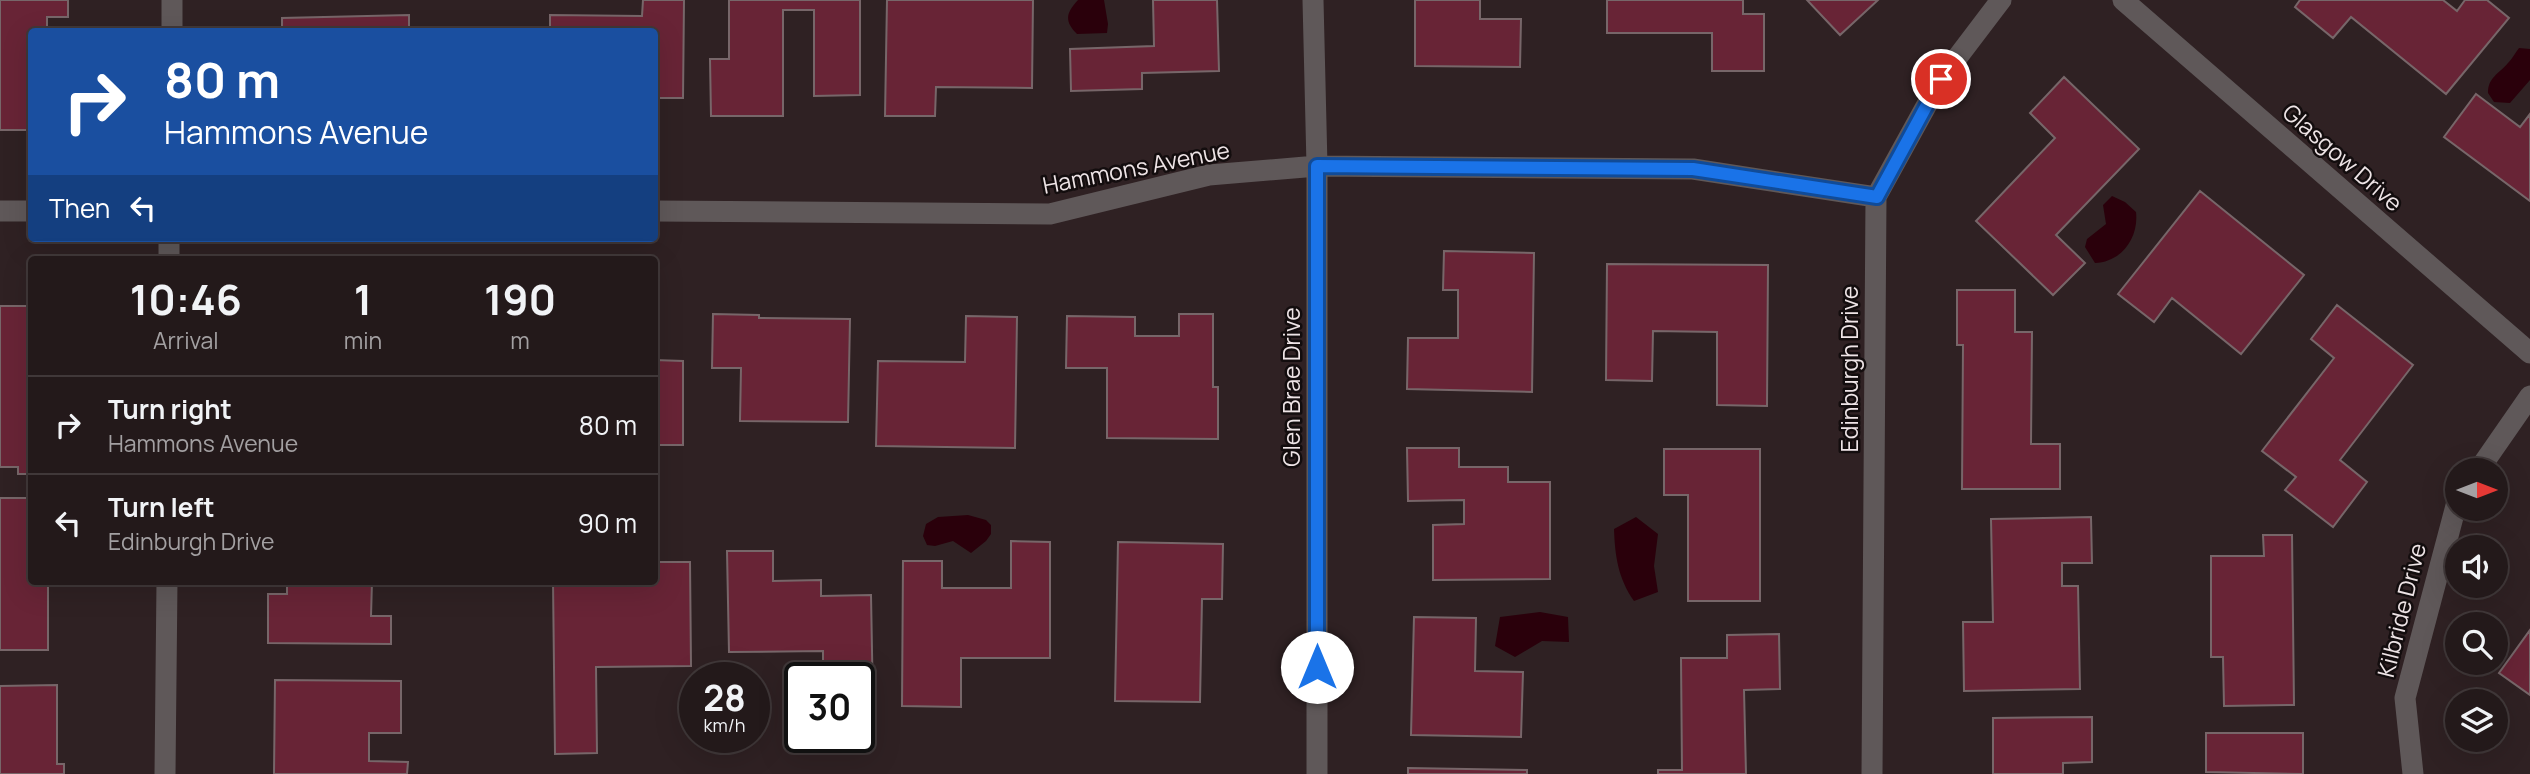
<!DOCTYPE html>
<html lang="en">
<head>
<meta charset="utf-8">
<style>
  body { margin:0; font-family:Manrope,sans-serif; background:#2f2627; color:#f1f3f6; height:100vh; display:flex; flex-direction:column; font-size:26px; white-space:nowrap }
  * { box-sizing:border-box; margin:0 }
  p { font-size:23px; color:#a3a0a2 }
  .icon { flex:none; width:38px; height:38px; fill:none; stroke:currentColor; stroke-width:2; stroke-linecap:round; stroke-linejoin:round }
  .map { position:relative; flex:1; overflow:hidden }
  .drawer { position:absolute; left:28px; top:256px; width:630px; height:329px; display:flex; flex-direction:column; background:#23191a; border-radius:7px; box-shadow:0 7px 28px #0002,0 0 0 2px #403839 }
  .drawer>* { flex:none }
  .banner { position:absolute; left:28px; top:28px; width:630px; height:214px; border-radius:7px; box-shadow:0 7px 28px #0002,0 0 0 2px #403839; background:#1a4fa0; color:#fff; overflow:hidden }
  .needle { width:46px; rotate:90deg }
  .tools { position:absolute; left:2445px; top:458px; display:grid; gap:14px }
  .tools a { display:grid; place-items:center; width:63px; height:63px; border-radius:50%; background:#23191a; box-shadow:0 7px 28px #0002,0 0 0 2px #403839; font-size:35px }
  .speed { position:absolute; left:679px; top:662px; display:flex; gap:14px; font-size:35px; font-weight:700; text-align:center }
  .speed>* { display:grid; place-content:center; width:91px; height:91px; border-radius:50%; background:#23191a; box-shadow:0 7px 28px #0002,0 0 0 2px #403839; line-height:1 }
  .speed small { font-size:18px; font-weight:400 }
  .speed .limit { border:4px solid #111; border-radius:10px; background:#fff; color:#111 }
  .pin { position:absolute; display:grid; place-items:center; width:60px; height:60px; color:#fff; margin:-30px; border:4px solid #fff; border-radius:50%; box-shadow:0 2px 7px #0007 }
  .me { position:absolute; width:77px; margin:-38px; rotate:0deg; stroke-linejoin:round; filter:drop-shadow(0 0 5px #0008) }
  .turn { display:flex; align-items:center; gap:24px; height:147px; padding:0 21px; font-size:32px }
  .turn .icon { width:91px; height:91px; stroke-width:2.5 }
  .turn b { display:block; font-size:49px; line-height:60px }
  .then { display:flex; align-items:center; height:66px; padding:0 21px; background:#0003; gap:14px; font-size:26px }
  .eta { display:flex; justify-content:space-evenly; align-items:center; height:119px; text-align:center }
  .eta b { font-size:42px; font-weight:700; line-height:49px }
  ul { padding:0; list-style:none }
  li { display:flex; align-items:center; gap:21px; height:98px; padding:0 21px; border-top:2px solid #403839 }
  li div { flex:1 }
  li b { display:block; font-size:26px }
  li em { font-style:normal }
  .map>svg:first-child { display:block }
  .water { fill:#2a000b }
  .building { fill:#682436; stroke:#776669; stroke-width:2 }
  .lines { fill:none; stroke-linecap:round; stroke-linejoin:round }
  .minor { stroke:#5f5859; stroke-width:21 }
  .route-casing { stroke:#114b97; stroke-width:18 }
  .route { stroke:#1a73e8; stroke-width:12 }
  .labels { text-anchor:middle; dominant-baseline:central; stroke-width:5; stroke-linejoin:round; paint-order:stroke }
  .street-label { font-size:23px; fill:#eee4e6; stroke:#130d0e }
</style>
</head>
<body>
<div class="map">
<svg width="2530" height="774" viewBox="0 0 2530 774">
  <rect width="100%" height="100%" fill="#2f2123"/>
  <!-- water -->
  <path class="water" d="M1078,0h26l4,24 -1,9 -30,1c-13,-13 -11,-21 1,-34z
    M2519,48l11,1v31l-20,23 -16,-1 -6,-9c0,-16 11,-19 20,-30 4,-4 7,-10 11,-15z
    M2112,196l13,6 11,10c3,25 -14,50 -41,51l-10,-16 2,-8 19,-15 -3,-19z
    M968,515l18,5 5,5v9l-5,7 -15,12 -18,-12 -18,5 -8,-1 -4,-9 3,-12 12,-7z
    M1636,517l22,17 -4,32 4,26 -24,9c-16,-23 -19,-45 -20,-72z
    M1540,612l28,5 1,25 -27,-1 -27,16 -20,-11 5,-29z"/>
  <!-- building -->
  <path class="building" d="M0,0h68v17h-21v15h-15v98h-32z
    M643,0h41l-1,98h-29v-66h-104v-17l92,1z
    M729,0h131v95l-46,1v-86h-31v106h-72l-1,-57h19z
    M887,0h146l-1,88 -96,-1 -1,29h-50z
    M1153,0h64l2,71 -77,2v16l-71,2 -1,-42 84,-3z
    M1415,0h65v19h41l-1,48 -105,-1z
    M1607,0h136v14h21v57h-52v-38h-105z
    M1807,0h71l-38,35z
    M2300,0h143l14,11 8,-11h22l22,18 -63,76 -95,-77 -18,21 -38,-31z
    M409,15v17h-127v-14z
    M2064,77l75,72 -83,86 29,28 -32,32 -77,-74 79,-83 -25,-25z
    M2476,94l44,33 10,-13v87l-86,-64z
    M2200,191l104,84 -63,79 -69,-56 -18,24 -36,-28z
    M1444,251l90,2 -2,139 -125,-3 1,-51h50v-48h-15z
    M1607,264l161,1 -1,141 -50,-1v-73l-64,-1 -1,50 -46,-1z
    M1957,290h58v42h17l-1,112h29v45h-98l1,-144h-6z
    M2337,305l76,60 -73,95 27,22 -34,45 -48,-37 11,-13 -34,-26 72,-93 -23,-19z
    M0,306h32v168h-14v-7h-18z
    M713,314l46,1v3l91,1 -2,103 -108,-1 1,-53h-29z
    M1179,314h34v73h5v52l-111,-1v-70h-41l1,-52 68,1v19h44z
    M966,316l51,1 -2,131 -139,-2 2,-85 87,1z
    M654,360l29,1v84h-29z
    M1407,448h52v19h49v15h42v97l-117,1v-55l31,-1v-24l-56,1z
    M1664,449h96v152h-72v-106h-24z
    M0,498h32v83h16v69h-48z
    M2091,517l1,46h-30v23h16l2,103 -116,2 -1,-69h30l-2,-103z
    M2263,535h29l2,170 -70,1 -1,-49h-12v-101h53z
    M1011,541l39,1v116h-89v49l-59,-1 1,-145h39v27h69z
    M1118,542l105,2 -1,55h-20l-2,103 -85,-1z
    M727,551h46v30l48,-1v16l50,-1 2,111h-14v-29h-36v-26l-94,1z
    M654,562h36l1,104 -95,1 1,86 -42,1 -2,-173h101z
    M287,581h85l-1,35h20v28l-123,-1v-49h19z
    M1414,617l62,1 -1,53 48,1 -2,65 -110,-2z
    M2530,630v65l-31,-22z
    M1779,634l1,55 -36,1 2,84h-88v-4h24l-1,-112h46v-23z
    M275,680l126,1v52h-32v28l39,1 -1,12h-133z
    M57,685v79h7v10h-64v-88z
    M2092,717v45l-29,1v11h-70v-56z
    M2206,733h97v41l-97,-2z
    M1408,768l119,2v4h-119z"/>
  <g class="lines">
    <!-- minor -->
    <path class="minor" d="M1313,0l4,166v608
      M2123,0l407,353
      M172,32v-32
      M0,211h32
      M654,211l396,3 159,-39 108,-9 376,3 183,28
      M169,259v-21
      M2478,471l52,-75
      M165,774l2,-193
      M1872,774l4,-577 65,-118 60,-79
      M2413,774l-8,-76 52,-196"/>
  </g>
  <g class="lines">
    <!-- route casing -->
    <g class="route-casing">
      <path id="route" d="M1317,667v-501l376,3 184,28 64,-118"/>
    </g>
    <!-- route -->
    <use href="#route" class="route"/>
  </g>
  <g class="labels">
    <!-- street labels -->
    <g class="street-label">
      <text transform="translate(2343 157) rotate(41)">Glasgow Drive</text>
      <text transform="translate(1136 167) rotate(-11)">Hammons Avenue</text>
      <text transform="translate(1849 369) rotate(-90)">Edinburgh Drive</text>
      <text transform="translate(1291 387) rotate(-90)">Glen Brae Drive</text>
      <text transform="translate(2401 610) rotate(-76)">Kilbride Drive</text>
    </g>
  </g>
</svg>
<div class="tools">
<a><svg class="needle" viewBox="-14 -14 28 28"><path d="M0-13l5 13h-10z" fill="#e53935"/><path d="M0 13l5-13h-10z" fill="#a3a0a2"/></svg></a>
<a><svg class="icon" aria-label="sound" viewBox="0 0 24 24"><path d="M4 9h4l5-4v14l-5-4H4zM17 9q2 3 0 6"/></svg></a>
<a><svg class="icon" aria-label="search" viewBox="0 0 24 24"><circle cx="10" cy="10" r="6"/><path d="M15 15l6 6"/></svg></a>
<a><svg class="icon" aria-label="layers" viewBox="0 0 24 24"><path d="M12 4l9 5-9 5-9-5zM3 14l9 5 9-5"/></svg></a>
</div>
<div class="speed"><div>28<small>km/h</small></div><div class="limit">30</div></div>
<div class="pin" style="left:1941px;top:79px;background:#d93025"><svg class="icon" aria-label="arrive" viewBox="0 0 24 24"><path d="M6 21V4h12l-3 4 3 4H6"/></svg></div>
<svg class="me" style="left:1317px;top:667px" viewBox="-20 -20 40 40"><circle r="19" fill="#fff"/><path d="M0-13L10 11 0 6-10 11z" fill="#1a73e8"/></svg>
<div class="banner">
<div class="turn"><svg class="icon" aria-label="right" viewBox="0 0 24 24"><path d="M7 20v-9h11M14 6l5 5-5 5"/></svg><div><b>80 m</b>Hammons Avenue</div></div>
<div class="then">Then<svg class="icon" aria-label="left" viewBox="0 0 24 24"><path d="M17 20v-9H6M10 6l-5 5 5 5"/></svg></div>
</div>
<section class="drawer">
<div class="eta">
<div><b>10:46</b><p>Arrival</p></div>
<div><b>1</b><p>min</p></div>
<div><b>190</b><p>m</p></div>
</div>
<ul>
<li><svg class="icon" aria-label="right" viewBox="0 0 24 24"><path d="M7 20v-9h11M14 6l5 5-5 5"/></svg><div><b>Turn right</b><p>Hammons Avenue</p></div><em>80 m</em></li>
<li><svg class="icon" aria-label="left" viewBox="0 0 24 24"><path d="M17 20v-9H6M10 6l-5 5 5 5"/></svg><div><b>Turn left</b><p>Edinburgh Drive</p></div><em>90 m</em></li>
</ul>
</section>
</div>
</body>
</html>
